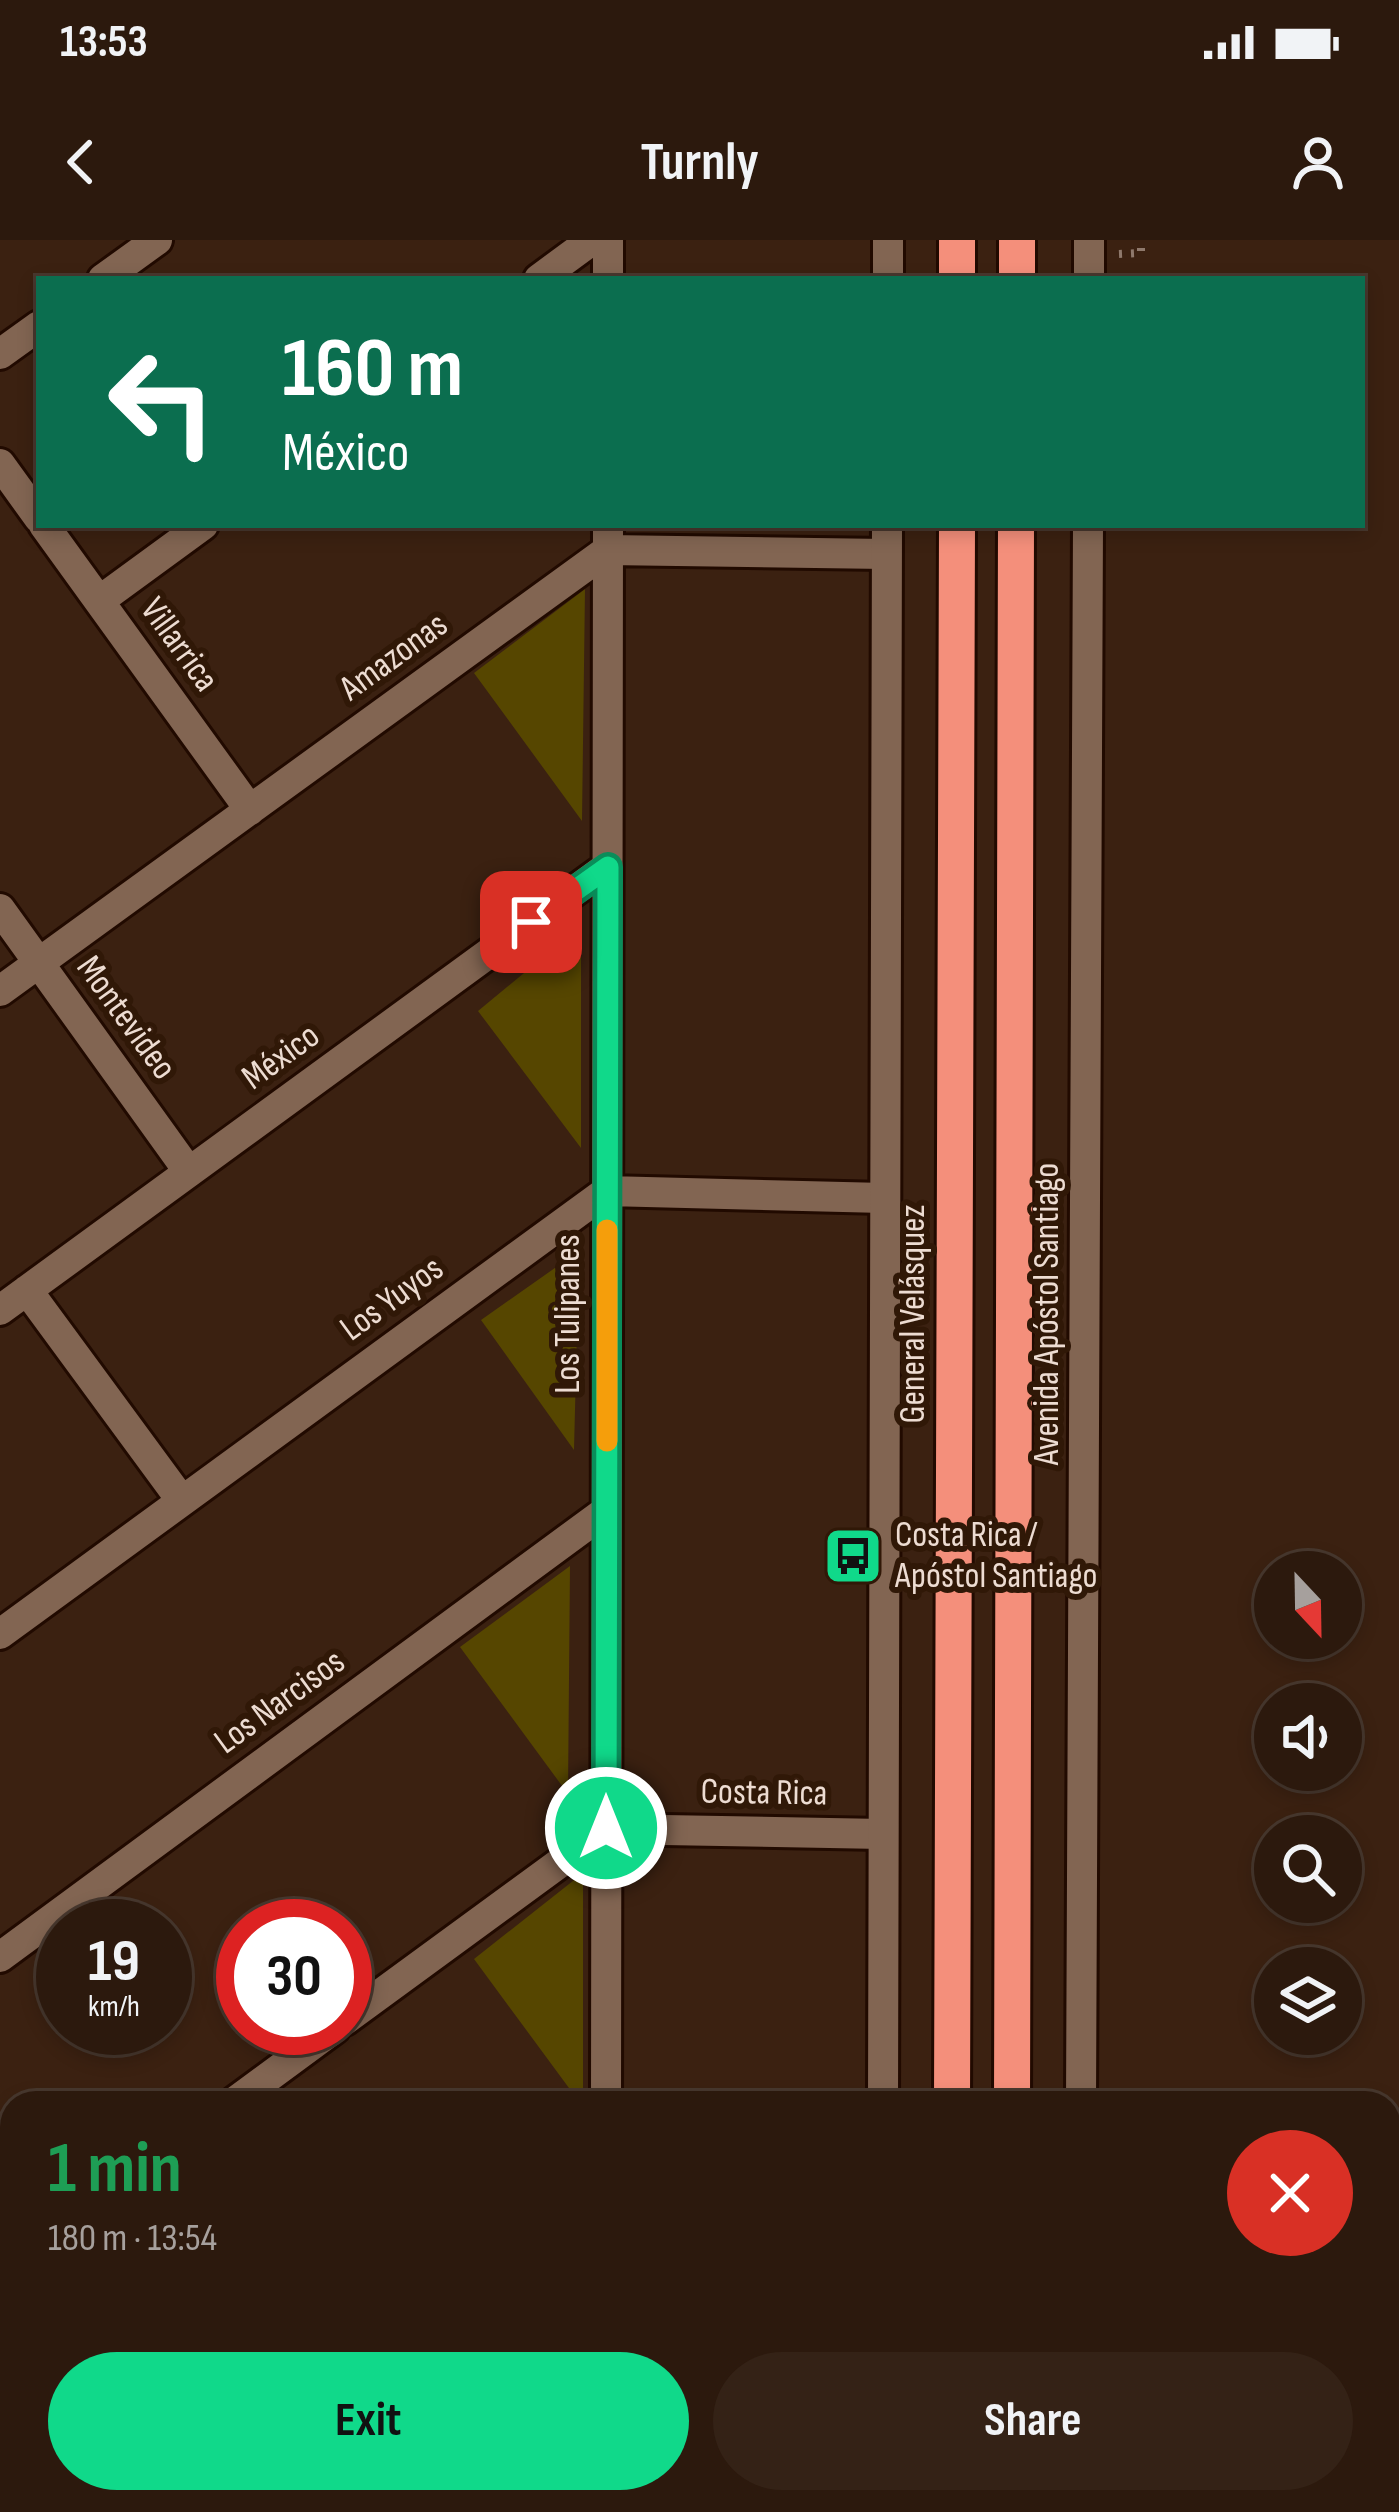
<!DOCTYPE html>
<html lang="en">
<head>
<meta charset="utf-8">
<style>
  body { margin:0; font-family:"Sofia Sans Condensed",sans-serif; background:#342216; color:#f1f3f6; height:100vh; display:flex; flex-direction:column; font-size:45px; white-space:nowrap }
  * { box-sizing:border-box; margin:0 }
  p { font-size:39px; color:#a6a09d }
  .icon { flex:none; width:66px; height:66px; fill:none; stroke:currentColor; stroke-width:2; stroke-linecap:round; stroke-linejoin:round }
  .map { position:relative; flex:1; overflow:hidden }
  .sheet { position:absolute; left:0px; top:1851px; width:1401px; height:423px; display:flex; flex-direction:column; background:#2c190d; border-radius:36px 36px 0 0; box-shadow:0 6px 18px #0003,0 0 0 3px #48382e }
  .sheet>* { flex:none }
  .hud { position:absolute; left:36px; top:36px; width:1329px; height:252px; border-radius:0px; box-shadow:0 6px 18px #0003,0 0 0 3px #48382e; background:#0b6e4f; color:#fff; overflow:hidden }
  .needle { width:78px; rotate:158deg }
  .buttons { position:absolute; left:1254px; top:1311px; display:grid; gap:24px }
  .buttons a { display:grid; place-items:center; width:108px; height:108px; border-radius:50%; background:#2c190d; box-shadow:0 6px 18px #0003,0 0 0 3px #48382e; font-size:60px }
  .speed { position:absolute; left:36px; top:1659px; display:flex; gap:24px; font-size:60px; font-weight:700; text-align:center }
  .speed>* { display:grid; place-content:center; width:156px; height:156px; border-radius:50%; background:#2c190d; box-shadow:0 6px 18px #0003,0 0 0 3px #48382e; line-height:1 }
  .speed small { font-size:30px; font-weight:400 }
  .speed .limit { border:18px solid #d22; background:#fff; color:#111 }
  .pin { position:absolute; display:grid; place-items:center; width:102px; height:102px; color:#fff; margin:-51px; border-radius:24px; box-shadow:0 6px 18px #0006 }
  .me { position:absolute; width:132px; margin:-66px; rotate:0deg; stroke-linejoin:round; filter:drop-shadow(0 0 9px #0008) }
  .turn { display:flex; align-items:center; gap:42px; height:252px; padding:0 48px; font-size:54px }
  .turn .icon { width:156px; height:156px; stroke-width:2.5 }
  .turn b { display:block; font-size:84px; line-height:102px }
  .round { display:grid; place-items:center; flex:none; width:126px; height:126px; border-radius:63px; background:#342216 }
  .head { display:flex; align-items:center; justify-content:space-between; height:204px; padding:0 48px }
  h1 { font-size:72px; font-weight:700; line-height:90px; color:#1e9e55 }
  .action { display:flex; gap:24px; margin-top:auto; padding:24px 48px }
  .action a { flex:1; height:138px; border-radius:72px; background:#10d98a; color:#111; font-size:48px; font-weight:700; line-height:138px; text-align:center }
  .action a+a { background:#342216; color:#f1f3f6 }
  .status { display:flex; justify-content:space-between; align-items:center; height:84px; padding:0 60px; background:#2c190d; direction:ltr }
  .status svg { height:33px; fill:currentColor }
  header { display:flex; justify-content:space-between; align-items:center; height:156px; padding:0 48px; background:#2c190d; font-size:54px; font-weight:700 }
  .map>svg:first-child { display:block }
  .green { fill:#564600 }
  .lines { fill:none; stroke-linecap:round; stroke-linejoin:round }
  .street-casing { stroke:#210a00; stroke-width:36 }
  .secondary-casing { stroke:#210a00; stroke-width:36 }
  .highway-casing { stroke:#210a00; stroke-width:42 }
  .path { stroke:#8f796c; stroke-width:8; stroke-dasharray:3 9; stroke-linecap:butt }
  .street { stroke:#826552; stroke-width:30 }
  .secondary { stroke:#826552; stroke-width:30 }
  .highway { stroke:#f48f7b; stroke-width:36 }
  .route-casing { stroke:#0a8d5a; stroke-width:30 }
  .route { stroke:#10d98a; stroke-width:21 }
  .slow { stroke:#f59e0b; stroke-width:21 }
  .labels { text-anchor:middle; dominant-baseline:central; stroke-width:12; stroke-linejoin:round; paint-order:stroke }
  .street-label { font-size:36px; fill:#eddcd2; stroke:#301807 }
  .poi-label { font-size:36px; fill:#eddcd2; stroke:#301807; text-anchor:start }
</style>
</head>
<body>
<div class="status"><b>13:53</b><svg viewBox="0 0 49 12"><path d="M0 12V9h3v3zM5 12V6h3v6zM10 12V3h3v9zM15 12V0h3v12zM26 1h20v11H26zM47 4h2v5h-2z"/></svg></div>
<header><svg class="icon" aria-label="back" viewBox="0 0 24 24"><path d="M15 5l-7 7 7 7"/></svg>Turnly<svg class="icon" aria-label="person" viewBox="0 0 24 24"><circle cx="12" cy="8" r="4"/><path d="M4 21q1-7 8-7t8 7"/></svg></header>
<div class="map">
<svg width="1399" height="2272" viewBox="0 0 1399 2272">
  <rect width="100%" height="100%" fill="#3b2111"/>
  <!-- green -->
  <path class="green" d="M585,349l-3,232 -108,-148z
    M581,686v222l-103,-137z
    M579,1011l-5,199 -93,-130z
    M570,1326l-2,228 -108,-147z
    M583,1633v230h-3l-106,-144z"/>
  <g class="lines">
    <!-- street casing -->
    <g class="street-casing">
      <path id="street" d="M103,39l54,-39
        M539,39l53,-39
        M608,39v-39
        M0,114l39,-28
        M0,224l39,54
        M44,285l206,285
        M99,361l104,-76
        M0,669l189,263
        M0,751l608,-441 278,4
        M27,1050l155,211
        M0,1070l607,-443
        M0,1394l607,-443 277,7
        M0,1717l606,-446
        M345,1780l261,-191 277,5
        M233,1863l102,-75
        M606,1863l2,-1578
        M0,2034l12,-9
        M0,2216l12,-8
        M568,2272l13,-10
        M605,2272v-10"/>
    </g>
    <!-- secondary casing -->
    <g class="secondary-casing">
      <path id="secondary" d="M1089,0v39
        M888,39v-39
        M883,1863l4,-1578
        M1081,1863l7,-1578
        M0,2061l12,17
        M146,2262l7,10
        M882,2272v-10
        M1079,2272v-10"/>
    </g>
    <!-- highway casing -->
    <g class="highway-casing">
      <path id="highway" d="M957,39v-39
        M1017,39v-39
        M952,1863l5,-1578
        M1012,1863l4,-1578
        M950,2272v-10
        M1011,2272v-10"/>
    </g>
    <!-- path -->
    <path class="path" d="M1119,14l22,-1v-13"/>
    <!-- street -->
    <use href="#street" class="street"/>
    <!-- secondary -->
    <use href="#secondary" class="secondary"/>
    <!-- highway -->
    <use href="#highway" class="highway"/>
  </g>
  <g class="lines">
    <!-- route casing -->
    <g class="route-casing">
      <path id="route" d="M531,682l77,-55 -2,961"/>
    </g>
    <!-- route -->
    <use href="#route" class="route"/>
    <!-- slow -->
    <path class="slow" d="M607,1201v-211"/>
  </g>
  <!-- icons -->
  <defs>
    <g id="bus-square" transform="scale(3)"><rect x="-9" y="-9" width="18" height="18" rx="4" fill="#10d98a" stroke="#301807"/><path d="M-5-6H5V4H4V6H2V4H-2V6H-4V4H-5ZM-3.5-4V0h7V-4ZM-3.5 1.2v1.5H-2V1.2ZM2 1.2v1.5H3.5V1.2Z" fill="#111"/></g>
  </defs>
  <g fill-rule="evenodd">
    <use href="#bus-square" x="853" y="1316"/>
  </g>
  <g class="labels">
    <!-- street labels -->
    <g class="street-label">
      <text transform="translate(179 405) rotate(54)">Villarrica</text>
      <text transform="translate(394 417) rotate(-36)">Amazonas</text>
      <text transform="translate(126 778) rotate(54)">Montevideo</text>
      <text transform="translate(281 817) rotate(-36)">México</text>
      <text transform="translate(392 1059) rotate(-36)">Los Yuyos</text>
      <text transform="translate(568 1074) rotate(-90)">Los Tulipanes</text>
      <text transform="translate(913 1074) rotate(-90)">General Velásquez</text>
      <text transform="translate(1047 1074) rotate(-90)">Avenida Apóstol Santiago</text>
      <text transform="translate(280 1462) rotate(-36)">Los Narcisos</text>
      <text transform="translate(764 1553) rotate(1)">Costa Rica</text>
    </g>
    <!-- poi labels -->
    <g class="poi-label">
      <text x="895" y="1295">Costa Rica /<tspan x="895" dy="41">Apóstol Santiago</tspan></text>
    </g>
  </g>
</svg>
<div class="buttons">
<a><svg class="needle" viewBox="-14 -14 28 28"><path d="M0-13l5 13h-10z" fill="#e53935"/><path d="M0 13l5-13h-10z" fill="#a6a09d"/></svg></a>
<a><svg class="icon" aria-label="sound" viewBox="0 0 24 24"><path d="M4 9h4l5-4v14l-5-4H4zM17 9q2 3 0 6"/></svg></a>
<a><svg class="icon" aria-label="search" viewBox="0 0 24 24"><circle cx="10" cy="10" r="6"/><path d="M15 15l6 6"/></svg></a>
<a><svg class="icon" aria-label="layers" viewBox="0 0 24 24"><path d="M12 4l9 5-9 5-9-5zM3 14l9 5 9-5"/></svg></a>
</div>
<div class="speed"><div>19<small>km/h</small></div><div class="limit">30</div></div>
<div class="pin" style="left:531px;top:682px;background:#d93025"><svg class="icon" aria-label="arrive" viewBox="0 0 24 24"><path d="M6 21V4h12l-3 4 3 4H6"/></svg></div>
<svg class="me" style="left:606px;top:1588px" viewBox="-20 -20 40 40"><circle r="17" fill="#10d98a" stroke="#fff" stroke-width="3"/><path d="M0-11L8 9 0 5-8 9z" fill="#fff"/></svg>
<div class="hud">
<div class="turn"><svg class="icon" aria-label="left" viewBox="0 0 24 24"><path d="M17 20v-9H6M10 6l-5 5 5 5"/></svg><div><b>160 m</b>México</div></div>
</div>
<section class="sheet">
<div class="head"><div><h1>1 min</h1><p>180 m · 13:54</p></div><a class="round" style="background:#d93025;color:#fff"><svg class="icon" aria-label="close" viewBox="0 0 24 24"><path d="M6 6l12 12M18 6L6 18"/></svg></a></div>
<div class="action"><a>Exit</a><a>Share</a></div>
</section>
</div>
</body>
</html>
